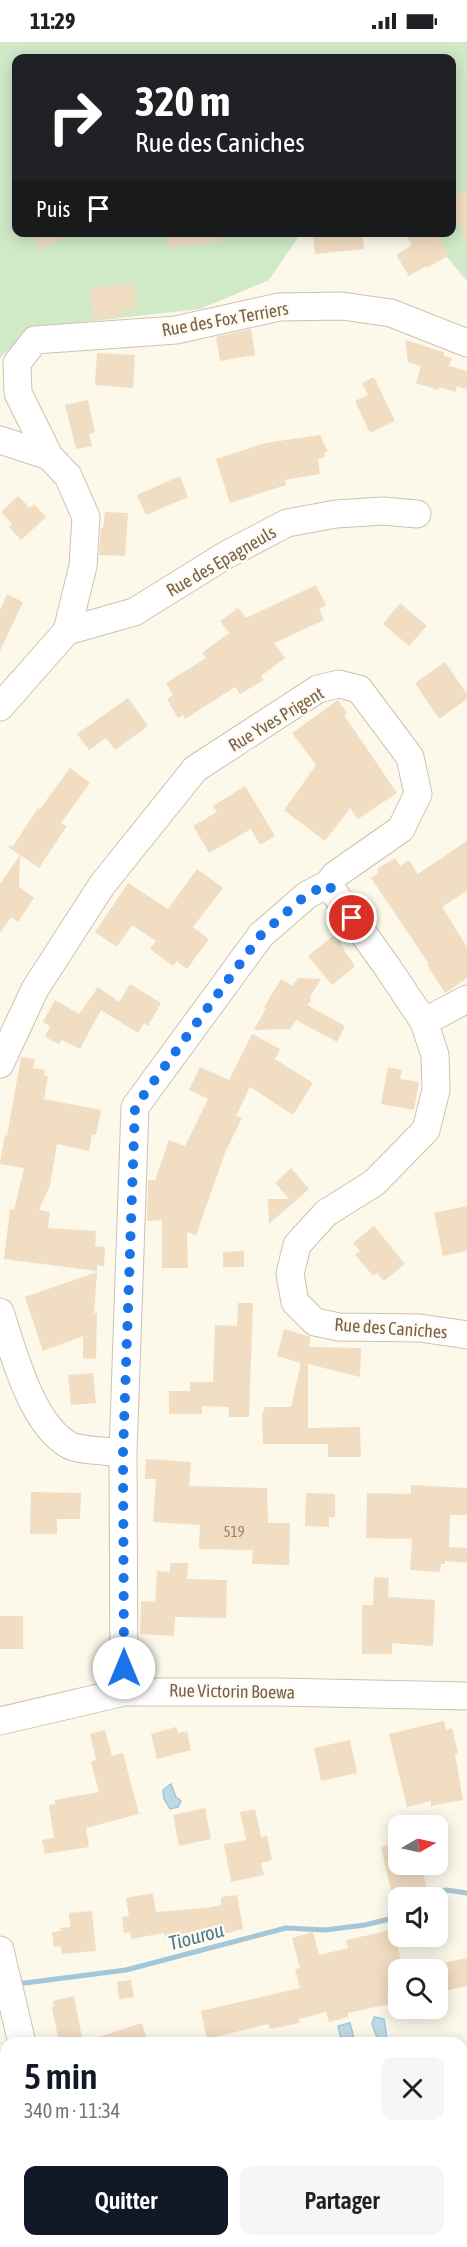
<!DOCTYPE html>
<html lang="fr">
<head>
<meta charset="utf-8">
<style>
  body { margin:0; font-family:"Asap Condensed",sans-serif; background:#f6f6f6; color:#202124; height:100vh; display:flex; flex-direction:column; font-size:22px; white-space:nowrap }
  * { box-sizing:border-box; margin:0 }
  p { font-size:20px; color:#757577 }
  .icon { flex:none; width:33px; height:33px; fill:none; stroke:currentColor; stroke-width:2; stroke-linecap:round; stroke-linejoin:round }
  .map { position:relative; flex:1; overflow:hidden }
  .drawer { position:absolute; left:0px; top:1995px; width:468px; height:210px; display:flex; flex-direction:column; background:#fff; border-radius:18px 18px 0 0; box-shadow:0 3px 15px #0003 }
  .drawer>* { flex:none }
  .guide { position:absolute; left:12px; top:12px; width:444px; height:183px; border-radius:12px; box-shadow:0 3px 15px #0003; background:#202124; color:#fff; overflow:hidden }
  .needle { width:39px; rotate:81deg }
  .fabs { position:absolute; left:388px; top:1773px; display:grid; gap:12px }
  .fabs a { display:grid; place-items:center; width:60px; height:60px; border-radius:12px; background:#fff; box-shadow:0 3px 15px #0003; font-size:30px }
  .pin { position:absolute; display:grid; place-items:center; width:51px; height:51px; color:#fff; margin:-26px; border:3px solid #fff; border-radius:50%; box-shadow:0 2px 6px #0007 }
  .me { position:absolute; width:66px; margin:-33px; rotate:0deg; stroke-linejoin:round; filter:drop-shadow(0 0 4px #0008) }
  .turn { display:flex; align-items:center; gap:21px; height:126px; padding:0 24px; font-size:27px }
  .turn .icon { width:78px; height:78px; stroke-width:2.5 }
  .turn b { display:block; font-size:42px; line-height:51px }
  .then { display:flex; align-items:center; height:57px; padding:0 24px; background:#0003; gap:12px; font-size:22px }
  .round { display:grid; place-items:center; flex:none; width:63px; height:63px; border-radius:12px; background:#f6f6f6 }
  .overview { display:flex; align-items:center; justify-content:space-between; height:102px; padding:0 24px }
  h1 { font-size:36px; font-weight:600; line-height:45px; color:#111827 }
  .action { display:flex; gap:12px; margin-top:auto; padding:12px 24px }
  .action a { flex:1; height:69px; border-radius:12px; background:#111827; color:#fff; font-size:24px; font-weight:600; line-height:69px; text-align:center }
  .action a+a { background:#f6f6f6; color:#202124 }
  .status { display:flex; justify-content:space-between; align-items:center; height:42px; padding:0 30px; background:#fff; direction:ltr }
  .status svg { height:16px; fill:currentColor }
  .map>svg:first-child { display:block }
  .green { fill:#d0eac8 }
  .water { fill:#bed9e6; stroke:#a4c7d8; stroke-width:1.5 }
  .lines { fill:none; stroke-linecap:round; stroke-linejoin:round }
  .stream { stroke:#a4c7d8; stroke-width:5 }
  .building { fill:#f1ddc2 }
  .minor-casing { stroke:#cec2af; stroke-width:29 }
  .minor { stroke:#fff; stroke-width:27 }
  .route { stroke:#1a73e8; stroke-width:10; stroke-dasharray:0 18 }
  .labels { text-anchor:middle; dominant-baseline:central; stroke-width:5; stroke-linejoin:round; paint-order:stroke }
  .number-label { font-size:15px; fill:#96826a }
  .street-label { font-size:18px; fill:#77634d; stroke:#fffbf1 }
  .water-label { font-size:20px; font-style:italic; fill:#4a7891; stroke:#fffbf1 }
</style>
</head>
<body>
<div class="status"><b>11:29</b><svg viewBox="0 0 49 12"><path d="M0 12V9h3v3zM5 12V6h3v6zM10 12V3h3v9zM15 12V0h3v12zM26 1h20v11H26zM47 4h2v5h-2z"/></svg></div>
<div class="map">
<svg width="467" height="2205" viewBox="0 0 467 2205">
  <rect width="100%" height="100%" fill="#fcf8ea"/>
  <!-- green -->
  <path class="green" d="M0,0h467v239l-40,-48 25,-1v-174h-436v174l285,1 -32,47 -69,29 -170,19 -30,30z"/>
  <!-- water -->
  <path class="water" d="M171,1742l5,13 5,4 -3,6 -8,2 -6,-10 -1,-9z
    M374,1975l10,2 3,20 -2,4h-6l-7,-19z
    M350,1981l5,20h-13l-4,-17z"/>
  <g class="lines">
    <!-- stream -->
    <path class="stream" d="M425,1856l21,-8 21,3
      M17,1942l109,-14 160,-42 39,2 40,-5 28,-7 6,-4"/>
  </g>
  <!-- building -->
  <path class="building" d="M467,149v52h-1l-14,-37v-9z
    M33,190h46v1l-40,16z
    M167,190h53l1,10 -53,6z
    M313,190h49l2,17 -49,5z
    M404,190h31l14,23 -22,13 -1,-2 -17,10 -13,-21 16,-10z
    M134,240l4,27 -18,2 1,6 -27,3 -4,-31z
    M251,287l4,26 -35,6 -4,-24z
    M405,298l39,12v4l8,2 -3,8 18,5v18l-10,-3 -2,6 -16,-5 -1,3 -22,-7 5,-17 -13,-4z
    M97,311l38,2 -2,33 -38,-3z
    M374,335l21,44 -25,12 -15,-32 13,-6 -6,-12z
    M88,358l7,32 -6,2 3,12 -16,3 -11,-44z
    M320,393l8,17h-4l1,5 -7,2 2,15 -35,6 1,5 -56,18 -14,-44 49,-16z
    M180,434l8,21 -42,18 -9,-20z
    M18,454l12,12 4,-4 12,13 -25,23 -12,-13 3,-3 -11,-12z
    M105,470l23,1 -3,43 -26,-1 2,-27h2z
    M316,543l10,20 -7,4 5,11 -50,23 11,15 -24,18 3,4 -24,14 -5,-7 -50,32 -2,-4 -5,3 -11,-19 6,-4 -7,-12 40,-25 -4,-5 27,-20 -9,-12 18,-13 8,10z
    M7,552l16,8 -23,49v-41z
    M400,561l27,23 -18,20 -26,-22z
    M445,620l22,32v5l-28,20 -24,-36z
    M128,656l20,28 -33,24 -9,-12 -17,12 -12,-16z
    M338,658l9,13 -3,2 53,78 -39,26 -8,-11 -25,33 -41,-31 32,-45 -24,-32z
    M70,726l20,15 -29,40 6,3 -28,42 -19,-13 -1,32 15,11 -16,24 -7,-5 -11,16v-49l20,-29 -13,-9h6l25,-38 2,1z
    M245,744l30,50 -15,9 -9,-16 -42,24 -16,-27 24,-14 -4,-6z
    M467,799v50l-25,16 25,40v31l-22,15 -18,-28 2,-1 -58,-86 6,-4 1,-6 17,-10 5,8 9,-6 9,14z
    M197,827l26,19 -30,39 16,12 -22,30 -10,-8 -4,5 -23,-17 6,-8 -24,-16 -15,22 -22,-15 33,-49 40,26z
    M337,891l8,19 10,14 -23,19 -24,-29z
    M298,936l23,1 -11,18 1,4 -4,4 38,21 -8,16 -41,-22 -6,9 -36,1 12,-22 -2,-1 17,-28 11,7z
    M130,942l31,19 -13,23 -4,-3 -6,10 -37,-23 -21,39 -18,-9 -3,4 -14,-7 5,-11 -7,-4 12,-22 24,14 19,-27 21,15z
    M252,992l28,15 -5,10 38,24 -20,32 -43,-28 -14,29 6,2 -17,35 -29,82 -9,-3 1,36h-26v-48l-15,1 1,-41h7l14,-40 16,6 23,-47 -19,-9 11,-23 29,13z
    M21,1015l14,2 -2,9 12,2 -1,6h4l-4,23 57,11 -5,25 -4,-1 -3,17 -32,-7 -7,41 -11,25 11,2 -2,16 48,3 -1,15 10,1 -1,19 -7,-1v6l-93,-12 6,-50 4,1 10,-42 -24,-4v-2l5,-27 2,1z
    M388,1025l14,3 -2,9 19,3 -5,28 -33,-6z
    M291,1126l18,21 -40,35 -1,-25h21l-14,-16z
    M467,1164v45l-24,5 -9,-43z
    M374,1184l31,38 -21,17 -7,-8 -4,3 -18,-21 5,-4 -7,-8z
    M244,1209v16h-21v-15z
    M97,1230l-3,41h3l-1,46 -13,-1v-22l-40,15 -18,-54z
    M238,1261h15l-4,114h-20v-10l-27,-1v8h-33v-23h21v-9h23l2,-57 22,1z
    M284,1287l27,8 -2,10 52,1 -1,29 -52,-13v64l52,-1 1,30h-33v-13h-65l-1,-29 3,-8h26l10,-44 -24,-7z
    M93,1331l3,30 -25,2 -3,-30z
    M146,1417l45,3 -2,24 78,2 1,35h22l-1,42 -37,-1 1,-14 -54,-1 1,-24 -47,-3 3,-43h-11z
    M411,1443l56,3v27h-17l-1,32 18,1v15l-22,-2v3h-4l-1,8 -30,-2 2,-31 -46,-1 1,-45 44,1z
    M31,1450l50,1 -1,26h-23v15h-27z
    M306,1451l29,1v23h-6v10l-24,-1z
    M170,1521h18l-1,16 40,1 -1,38 -51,-1 -1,19 -34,-2 1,-33 14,1 2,-31 13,1z
    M374,1535l15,1 -1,19 47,3 -2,46 -41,-3v11h-30v-49h11z
    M0,1574h23v33h-23z
    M444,1679l2,9 6,-2 6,25 -3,1 8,46 -32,6v-5l-24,6 -18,-73z
    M176,1685l2,6 9,-2 4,19 -34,9 -6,-25z
    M105,1688l7,26 11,-3 16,61 -53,14 3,19 -44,7 -3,-14 12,-2 -5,-33 6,-1v-4l44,-8 -8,-30 5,-2 -6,-26z
    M350,1698l7,33 -36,8 -7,-33z
    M205,1766l6,31 -32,7 -6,-31z
    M255,1767l6,28 6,-1 5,24 -11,3 3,12 -33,7 -7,-38 22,-4 -6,-28z
    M399,1800v22h22l6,25 -15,2 1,3 -20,5 -12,-52z
    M153,1851l3,19 51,-4 14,-3v-8l16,-2 6,34 -29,8 -49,1 -1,-5 -33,6 -1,-7 -6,1 -2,-16 7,-1 -3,-18z
    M92,1869l4,40 -34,3 -1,-8 -7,1 -2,-15 9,-1 -1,-3 10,-1 -1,-14z
    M395,1887l7,41h-3v21l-12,3 2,10 -41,9v4l-19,5 -3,-10 -27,7 1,4 -30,6 -2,-5 -61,15 -6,-28 99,-23 -5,-19 5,-1 -8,-30 21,-6 6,23 29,-7 -2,-8z
    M467,1916v28l-29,6v-28z
    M131,1938l3,17 -15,2 -2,-17z
    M74,1954l9,47h-24l-7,-36h2l-1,-6z
    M142,1981l6,20h-59v-3z"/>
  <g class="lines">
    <!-- minor casing -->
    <g class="minor-casing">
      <path id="minor" d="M0,398l49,16 19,20 18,41 -3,49 -16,65 -67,76
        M49,414l-31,-63 -1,-30 18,-23 141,-10 103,-23 63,-1 49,7 76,30
        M67,589l67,-19 92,-57 61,-32 49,-9 47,-3 34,3
        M328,842l60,84 36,54 11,33 1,35 -10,40 -52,53 -48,30 -29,32 -7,29 5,28 20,20 24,5 81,1 47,7
        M424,980l43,-23
        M0,1022l35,-75 67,-104 93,-116 123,-80 21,-5 20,5 51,68 8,37 -17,35 -66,46 -7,9 -21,11 -46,40 -126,172 -12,346 1,239
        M0,1270c13,39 31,112 69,133 11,6 41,6 54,8
        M0,1679l124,-29h153l190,4
        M0,1908l22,93
        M462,2033l5,-1
        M0,2151l6,-2
        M462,2191l5,-2
        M392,2205l31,-6"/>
    </g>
    <!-- minor -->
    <use href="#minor" class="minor"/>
  </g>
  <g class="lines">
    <!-- route -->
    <path class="route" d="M124,1626l-1,-215 12,-346 126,-172 45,-40 22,-11 24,34"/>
  </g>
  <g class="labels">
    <!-- number labels -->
    <g class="number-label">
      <text x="234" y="1489">519</text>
    </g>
    <!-- street labels -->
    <g class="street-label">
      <text transform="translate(225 277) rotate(-10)">Rue des Fox Terriers</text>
      <text transform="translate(221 519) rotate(-30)">Rue des Epagneuls</text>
      <text transform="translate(276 677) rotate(-31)">Rue Yves Prigent</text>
      <text transform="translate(391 1286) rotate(4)">Rue des Caniches</text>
      <text transform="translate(232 1649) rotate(1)">Rue Victorin Boewa</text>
    </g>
    <!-- water labels -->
    <g class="water-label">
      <text transform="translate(196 1894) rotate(-15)">Tiourou</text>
    </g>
  </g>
</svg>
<div class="fabs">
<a><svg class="needle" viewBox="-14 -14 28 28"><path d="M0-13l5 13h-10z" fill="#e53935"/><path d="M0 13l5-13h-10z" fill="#757577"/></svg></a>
<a><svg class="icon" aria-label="sound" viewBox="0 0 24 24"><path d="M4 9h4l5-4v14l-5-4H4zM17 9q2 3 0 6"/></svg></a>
<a><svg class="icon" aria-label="search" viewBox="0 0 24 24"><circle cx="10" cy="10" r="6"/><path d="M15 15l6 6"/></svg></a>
</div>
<div class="pin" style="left:352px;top:876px;background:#d93025"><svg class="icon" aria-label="arrive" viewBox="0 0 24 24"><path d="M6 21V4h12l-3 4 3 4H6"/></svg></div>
<svg class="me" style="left:124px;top:1626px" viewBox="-20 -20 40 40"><circle r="19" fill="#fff"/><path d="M0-13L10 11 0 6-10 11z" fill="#1a73e8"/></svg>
<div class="guide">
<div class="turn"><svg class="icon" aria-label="right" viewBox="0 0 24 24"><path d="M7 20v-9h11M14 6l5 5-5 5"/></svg><div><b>320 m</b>Rue des Caniches</div></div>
<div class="then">Puis<svg class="icon" aria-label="arrive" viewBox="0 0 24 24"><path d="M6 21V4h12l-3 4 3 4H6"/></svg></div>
</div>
<section class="drawer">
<div class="overview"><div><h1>5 min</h1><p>340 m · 11:34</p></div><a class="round"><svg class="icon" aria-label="close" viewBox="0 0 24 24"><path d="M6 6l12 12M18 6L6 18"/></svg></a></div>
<div class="action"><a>Quitter</a><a>Partager</a></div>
</section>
</div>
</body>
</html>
